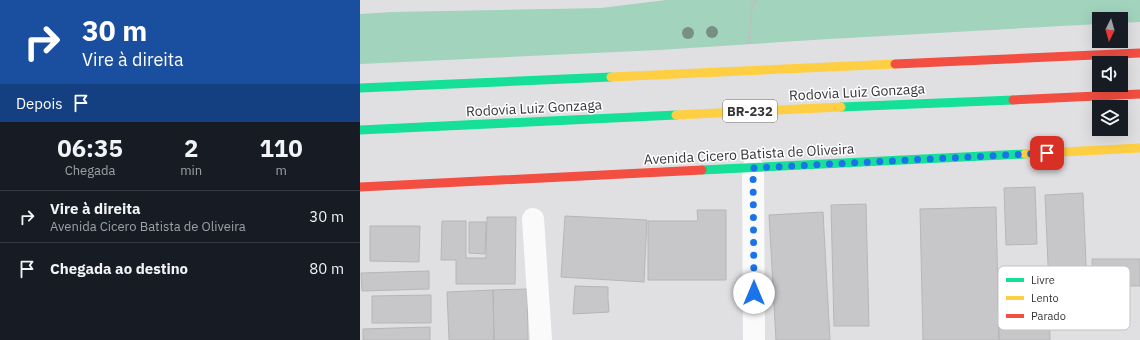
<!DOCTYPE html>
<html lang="pt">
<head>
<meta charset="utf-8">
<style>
  body { margin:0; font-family:"IBM Plex Sans",sans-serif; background:#20242c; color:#f1f3f6; height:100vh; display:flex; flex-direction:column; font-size:15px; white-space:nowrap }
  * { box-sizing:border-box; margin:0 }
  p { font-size:13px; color:#9ea1a6 }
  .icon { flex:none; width:22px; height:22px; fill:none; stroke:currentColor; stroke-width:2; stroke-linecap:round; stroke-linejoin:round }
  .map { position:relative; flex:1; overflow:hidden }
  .panel { display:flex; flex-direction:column; background:#171b24; width:360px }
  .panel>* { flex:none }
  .top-card { background:#1a4fa0; color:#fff; overflow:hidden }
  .needle { width:26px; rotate:185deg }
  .fabs { position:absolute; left:732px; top:12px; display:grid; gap:8px }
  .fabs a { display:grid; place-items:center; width:36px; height:36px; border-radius:0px; background:#171b24; box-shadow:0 4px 16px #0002; font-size:20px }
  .pin { position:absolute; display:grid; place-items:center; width:34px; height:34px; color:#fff; margin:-17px; border-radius:8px; box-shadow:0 2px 6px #0006 }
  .me { position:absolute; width:44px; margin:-22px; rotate:0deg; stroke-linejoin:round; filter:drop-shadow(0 0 3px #0008) }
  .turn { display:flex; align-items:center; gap:14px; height:84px; padding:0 16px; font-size:18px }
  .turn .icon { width:52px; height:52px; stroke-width:2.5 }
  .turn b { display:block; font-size:28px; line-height:34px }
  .then { display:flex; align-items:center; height:38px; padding:0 16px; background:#0003; gap:8px; font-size:15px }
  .eta { display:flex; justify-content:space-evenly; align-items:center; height:68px; text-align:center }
  .eta b { font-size:24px; font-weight:700; line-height:28px }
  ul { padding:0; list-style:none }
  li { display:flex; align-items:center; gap:12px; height:52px; padding:0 16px; border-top:1px solid #363941 }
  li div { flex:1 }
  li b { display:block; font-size:15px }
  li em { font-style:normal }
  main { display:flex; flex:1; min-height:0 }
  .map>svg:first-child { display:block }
  .green { fill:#a1d3bd }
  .building { fill:#c7c7c9; stroke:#b6b6b8 }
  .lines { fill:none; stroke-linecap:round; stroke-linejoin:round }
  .path { stroke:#bfbfbf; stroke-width:2.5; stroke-dasharray:3 2; stroke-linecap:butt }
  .street { stroke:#fafafb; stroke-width:22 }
  .fast { stroke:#16e098; stroke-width:9 }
  .slow { stroke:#ffcf43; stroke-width:9 }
  .jam { stroke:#f24e42; stroke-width:9 }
  .tree { fill:#798f86 }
  .route { stroke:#1a73e8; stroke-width:7; stroke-dasharray:0 12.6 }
  .labels { text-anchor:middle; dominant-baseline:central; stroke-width:3; stroke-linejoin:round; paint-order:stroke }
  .shield { fill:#fff; stroke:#727274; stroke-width:1 }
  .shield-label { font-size:13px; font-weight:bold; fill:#353538 }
  .street-label { font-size:14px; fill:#353538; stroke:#fff }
  .key { fill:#fff; stroke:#c2c2c3; stroke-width:1 }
  .key-label { font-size:11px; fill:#353538 }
</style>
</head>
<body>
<main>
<section class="panel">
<div class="top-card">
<div class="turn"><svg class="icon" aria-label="right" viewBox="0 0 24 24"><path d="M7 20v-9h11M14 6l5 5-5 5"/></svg><div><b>30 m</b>Vire à direita</div></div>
<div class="then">Depois<svg class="icon" aria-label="arrive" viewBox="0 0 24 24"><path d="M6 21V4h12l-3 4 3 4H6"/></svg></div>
</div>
<div class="eta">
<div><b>06:35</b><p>Chegada</p></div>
<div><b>2</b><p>min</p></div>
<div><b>110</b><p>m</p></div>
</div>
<ul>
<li><svg class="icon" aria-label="right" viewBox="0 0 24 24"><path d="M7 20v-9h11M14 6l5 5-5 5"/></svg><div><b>Vire à direita</b><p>Avenida Cicero Batista de Oliveira</p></div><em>30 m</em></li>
<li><svg class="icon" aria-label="arrive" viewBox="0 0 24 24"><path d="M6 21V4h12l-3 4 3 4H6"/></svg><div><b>Chegada ao destino</b></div><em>80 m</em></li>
</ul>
</section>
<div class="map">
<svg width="780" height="340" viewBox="0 0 780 340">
  <rect width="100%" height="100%" fill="#e0e0e3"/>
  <!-- green -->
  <path class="green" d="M306,0h474v22l-19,1v-4h-22v5l-270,15 -170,11 -299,14v-50l32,-2 209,-4z"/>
  <!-- building -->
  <path class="building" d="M675,187l2,57 -31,1 -2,-57z
    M723,193l4,94 -38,1 -4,-93z
    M506,204l3,122h-35l-3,-121z
    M636,207l3,133h-76l-3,-131z
    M337,210h29v70h-78v-59h50z
    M463,212l7,128h-54l-7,-125z
    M205,216l82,4 -3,62 -83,-5z
    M127,217h29l-1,67h-59v-24h-15l1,-39h24v37h20z
    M109,222h17l-1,32 -16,-1z
    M10,226h50l-1,36 -49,-1z
    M732,259h48v27h-47z
    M69,271v18l-67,2 -1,-18z
    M215,286l33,1v12l1,13 -36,2z
    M167,289l1,51h-34l-1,-50z
    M133,290l1,50h-45l-2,-48z
    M71,295v28h-59v-27z
    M689,295l1,45h-51l-1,-44z
    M70,327v13h-67v-11z"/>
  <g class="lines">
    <!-- path -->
    <path class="path" d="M389,44l3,-42 6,-2"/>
    <!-- street -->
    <path class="street" d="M393,168l1,172
      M173,219l8,121"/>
    <!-- fast -->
    <path class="fast" d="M0,88l251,-11
      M481,107l172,-7
      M0,130l316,-15
      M342,170l323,-16"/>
    <!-- slow -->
    <path class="slow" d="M251,77l284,-13
      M316,115l165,-8
      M665,154l115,-6"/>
    <!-- jam -->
    <path class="jam" d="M535,64l245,-11
      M653,100l127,-6
      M0,187l342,-17"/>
  </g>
  <!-- trees -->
  <g class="tree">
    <circle cx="352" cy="32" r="6"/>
    <circle cx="328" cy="33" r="6"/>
  </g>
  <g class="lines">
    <!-- route -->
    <path class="route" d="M394,293l-1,-125 294,-15"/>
  </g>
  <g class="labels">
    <!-- shield labels -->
    <rect class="shield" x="363" y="100" width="54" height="22" rx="3"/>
    <g class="shield-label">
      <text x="390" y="111">BR-232</text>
    </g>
    <!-- street labels -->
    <g class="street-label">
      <text transform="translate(497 92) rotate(-3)">Rodovia Luiz Gonzaga</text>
      <text transform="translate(174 108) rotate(-3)">Rodovia Luiz Gonzaga</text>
      <text transform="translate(389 154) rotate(-3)">Avenida Cicero Batista de Oliveira</text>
    </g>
  </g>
  <!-- legend -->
  <rect x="638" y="266" width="132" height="64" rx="6" class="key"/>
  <rect x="646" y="278" width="18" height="4" fill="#16e098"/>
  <rect x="646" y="296" width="18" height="4" fill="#ffcf43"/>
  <rect x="646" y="314" width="18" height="4" fill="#f24e42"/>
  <g class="key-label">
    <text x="671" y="284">Livre</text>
    <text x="671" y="302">Lento</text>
    <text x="671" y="320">Parado</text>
  </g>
</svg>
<div class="fabs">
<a><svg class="needle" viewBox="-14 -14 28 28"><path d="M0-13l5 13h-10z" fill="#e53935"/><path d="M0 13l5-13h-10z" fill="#9ea1a6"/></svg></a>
<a><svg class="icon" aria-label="sound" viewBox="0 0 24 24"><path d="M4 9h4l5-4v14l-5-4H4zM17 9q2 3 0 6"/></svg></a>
<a><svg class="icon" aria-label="layers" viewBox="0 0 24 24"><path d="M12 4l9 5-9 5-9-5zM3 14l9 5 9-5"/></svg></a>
</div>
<div class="pin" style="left:687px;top:153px;background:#d93025"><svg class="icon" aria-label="arrive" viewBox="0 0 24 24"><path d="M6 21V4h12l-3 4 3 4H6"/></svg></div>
<svg class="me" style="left:394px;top:293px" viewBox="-20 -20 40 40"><circle r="19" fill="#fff"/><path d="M0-13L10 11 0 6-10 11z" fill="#1a73e8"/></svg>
</div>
</main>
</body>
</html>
